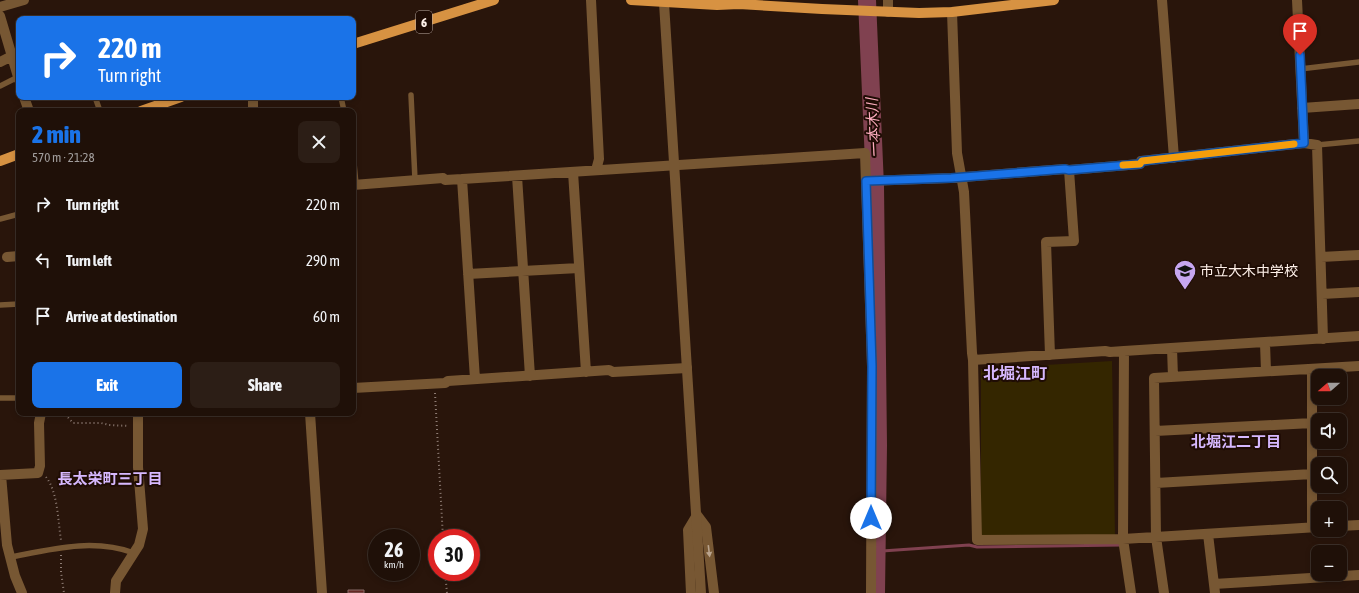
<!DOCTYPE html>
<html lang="en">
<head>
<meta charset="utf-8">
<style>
  body { margin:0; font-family:"Asap Condensed","Noto Sans JP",sans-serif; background:#2c1e16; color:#f1f3f6; height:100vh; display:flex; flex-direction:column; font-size:15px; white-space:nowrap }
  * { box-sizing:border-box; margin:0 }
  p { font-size:13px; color:#a19d9c }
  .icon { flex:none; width:22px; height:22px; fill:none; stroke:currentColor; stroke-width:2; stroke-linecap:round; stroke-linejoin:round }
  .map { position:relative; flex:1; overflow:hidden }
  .sheet { position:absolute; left:16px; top:108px; width:340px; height:308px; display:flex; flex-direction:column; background:#1f1008; border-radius:8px; box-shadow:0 2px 6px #0003,0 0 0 1px #3c3029 }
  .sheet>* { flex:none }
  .banner { position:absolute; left:16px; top:16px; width:340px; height:84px; border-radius:8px; box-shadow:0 2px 6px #0003,0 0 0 1px #3c3029; background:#1a73e8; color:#fff; overflow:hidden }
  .needle { width:26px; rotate:250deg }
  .controls { position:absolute; left:1311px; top:369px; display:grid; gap:8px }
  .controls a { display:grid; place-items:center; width:36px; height:36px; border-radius:8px; background:#1f1008; box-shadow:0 2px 6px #0003,0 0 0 1px #3c3029; font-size:20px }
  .speed { position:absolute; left:368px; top:529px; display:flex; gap:8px; font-size:20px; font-weight:700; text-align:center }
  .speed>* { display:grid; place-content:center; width:52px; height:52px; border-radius:50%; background:#1f1008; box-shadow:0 2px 6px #0003,0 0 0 1px #3c3029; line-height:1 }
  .speed small { font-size:10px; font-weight:400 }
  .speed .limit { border:6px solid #d22; background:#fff; color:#111 }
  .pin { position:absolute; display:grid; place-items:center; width:34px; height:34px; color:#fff; margin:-41px -17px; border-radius:50% 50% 50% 0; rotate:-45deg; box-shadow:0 0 4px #0007 }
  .pin .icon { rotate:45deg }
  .me { position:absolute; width:44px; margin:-22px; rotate:0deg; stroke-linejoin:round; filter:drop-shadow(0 0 3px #0008) }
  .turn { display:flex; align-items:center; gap:14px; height:84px; padding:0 16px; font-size:18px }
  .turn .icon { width:52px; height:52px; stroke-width:2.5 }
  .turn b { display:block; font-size:28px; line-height:34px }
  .round { display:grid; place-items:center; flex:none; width:42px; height:42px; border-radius:8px; background:#2c1e16 }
  .summary { display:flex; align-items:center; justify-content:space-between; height:68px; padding:0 16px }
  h1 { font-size:24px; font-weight:800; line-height:30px; color:#1a73e8 }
  .cta { display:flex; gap:8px; margin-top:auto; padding:8px 16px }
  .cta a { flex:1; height:46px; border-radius:8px; background:#1a73e8; color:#fff; font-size:16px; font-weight:800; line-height:46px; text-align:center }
  .cta a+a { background:#2c1e16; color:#f1f3f6 }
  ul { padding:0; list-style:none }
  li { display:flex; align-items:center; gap:12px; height:56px; padding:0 16px }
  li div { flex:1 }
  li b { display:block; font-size:15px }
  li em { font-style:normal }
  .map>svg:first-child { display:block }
  .green { fill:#342600 }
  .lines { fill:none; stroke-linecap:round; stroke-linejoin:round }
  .stream { stroke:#804150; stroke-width:3 }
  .river { stroke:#804150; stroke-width:18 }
  .building { fill:#652824; stroke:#876a66 }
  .path { stroke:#8e7c74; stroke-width:2; stroke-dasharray:1 3; stroke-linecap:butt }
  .service { stroke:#775733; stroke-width:5.5 }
  .minor { stroke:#775733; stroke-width:10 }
  .tertiary { stroke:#775733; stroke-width:10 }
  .primary { stroke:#d79242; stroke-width:10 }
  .oneway { fill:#baa48e }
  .route-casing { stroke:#114b97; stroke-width:10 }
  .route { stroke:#1a73e8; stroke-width:7 }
  .slow { stroke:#f59e0b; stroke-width:7 }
  .labels { text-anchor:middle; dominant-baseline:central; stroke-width:4; stroke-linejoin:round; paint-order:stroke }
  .shield { fill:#1f0c04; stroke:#bbaca4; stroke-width:1 }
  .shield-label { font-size:13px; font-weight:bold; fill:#fef0e9 }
  .poi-label { font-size:14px; fill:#fef0e9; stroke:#1f0c04; text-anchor:start }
  .water-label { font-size:15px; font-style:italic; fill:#fcacbd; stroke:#1f0c04 }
  .neighbourhood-label { font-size:15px; font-weight:bold; fill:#d6b8fe; stroke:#1f0c04 }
  .quarter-label { font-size:16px; font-weight:bold; fill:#d6b8fe; stroke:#1f0c04 }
</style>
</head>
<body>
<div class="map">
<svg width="1359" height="593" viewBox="0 0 1359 593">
  <rect width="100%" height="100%" fill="#29150b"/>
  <!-- green -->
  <path class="green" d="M1112,361l3,175 -134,2v-169z"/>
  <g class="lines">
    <!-- stream -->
    <path class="stream" d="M882,551l87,-6 8,2 145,-2"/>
    <!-- river -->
    <path class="river" d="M867,0l8,186 3,259 -2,148"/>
  </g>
  <!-- building -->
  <path class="building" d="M348,590h16v3h-16z"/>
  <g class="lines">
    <!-- path -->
    <path class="path" d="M435,393l8,145
      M50,414l14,-1 9,10h28l8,2 20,1
      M46,477c12,15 12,45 15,63
      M61,555v17l3,21
      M445,572l2,21"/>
    <!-- service -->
    <path class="service" d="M1300,69l59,-7
      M0,86l18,-9
      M411,95l4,85
      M95,97l5,14
      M341,97l3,14
      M1317,145l42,-4
      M353,152l3,32
      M0,219l19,-5
      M0,305l19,-1
      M0,398h19
      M11,557c41,-8 82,-19 123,-4"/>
    <!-- minor -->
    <path class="minor" d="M591,0l8,159 -3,11
      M1162,0l12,158
      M1297,0l7,143
      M0,7l24,-7
      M952,12l5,141 7,39 8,161 1,7 4,180 146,-1 195,-12
      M0,16l19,64
      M0,62l12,-6
      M24,97l5,14
      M253,97v14
      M1302,108l57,-4
      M573,172l13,200
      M517,176l13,200
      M462,179l13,200
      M866,181l85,-3 114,-9 4,1 71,-6 1,-3 163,-18 13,2 6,194
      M353,185l90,-7 2,2 17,-1 403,-26 7,213 -1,227
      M7,257l12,-1
      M1321,257l38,-2
      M468,274l111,-6
      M1322,294l37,-2
      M1265,343l1,28
      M1172,348l1,29
      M1124,351l-1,188 8,54
      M1050,355l-4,-113 28,-1 -5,-71
      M973,360l132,-9 5,1 14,-1 235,-15
      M1312,369v158
      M353,388l92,-5 3,-2 161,-11 4,2 74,-4
      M310,413l12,180
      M1155,431l157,-8
      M0,475l38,-2 2,-7 -1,-43 2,-10
      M1,475l6,70 8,31 7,17
      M1156,483l156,-9
      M1340,526l19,-1
      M1208,534l7,59
      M1214,584l145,-9
      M115,593l1,-12 23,-36 4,-16 -5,-62v-54
      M691,593l-3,-63 9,-15 9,12 8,66
      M1164,593l-8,-56 -2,-159 205,-12"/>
    <!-- tertiary -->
    <path class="tertiary" d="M888,0v12
      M664,3l37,590"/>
    <!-- primary -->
    <path class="primary" d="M631,0l86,5 22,-1 83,5 97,4 33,-1 102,-12
      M353,44l141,-44
      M141,111l40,-14
      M0,161l19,-7"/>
  </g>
  <!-- one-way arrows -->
  <defs><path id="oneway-solid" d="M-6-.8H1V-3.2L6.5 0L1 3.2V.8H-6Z"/></defs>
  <use class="oneway" href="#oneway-solid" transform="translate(709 551) rotate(83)"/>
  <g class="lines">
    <!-- route casing -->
    <g class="route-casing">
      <path id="route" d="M871,518l1,-152 -6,-185 85,-3 114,-9 4,1 71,-6 2,-3 162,-18 -4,-88"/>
    </g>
    <!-- route -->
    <use href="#route" class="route"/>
    <!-- slow -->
    <path class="slow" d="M1123,165l17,-1 2,-3 152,-17"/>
  </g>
  <!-- icons -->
  <defs>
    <g id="school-pin" transform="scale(1.15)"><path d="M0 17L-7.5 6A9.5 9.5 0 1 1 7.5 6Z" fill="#c6a6f0" stroke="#1f0c04"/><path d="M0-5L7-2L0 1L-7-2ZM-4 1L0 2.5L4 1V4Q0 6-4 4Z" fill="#111"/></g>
  </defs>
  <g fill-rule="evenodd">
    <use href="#school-pin" x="1185" y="271"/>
  </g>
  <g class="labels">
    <!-- shield labels -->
    <rect class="shield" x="416" y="11" width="16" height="22" rx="3"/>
    <g class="shield-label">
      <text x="424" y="22">6</text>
    </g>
    <!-- poi labels -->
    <g class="poi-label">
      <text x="1200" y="271">市立大木中学校</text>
    </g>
    <!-- water labels -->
    <g class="water-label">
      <text transform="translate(873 128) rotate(-93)">一本木川</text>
    </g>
    <!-- neighbourhood labels -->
    <g class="neighbourhood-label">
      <text x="1236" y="441">北堀江二丁目</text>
      <text x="110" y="478">長太栄町三丁目</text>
    </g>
    <!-- quarter labels -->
    <g class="quarter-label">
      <text x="1015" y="373">北堀江町</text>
    </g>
  </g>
</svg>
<div class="controls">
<a><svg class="needle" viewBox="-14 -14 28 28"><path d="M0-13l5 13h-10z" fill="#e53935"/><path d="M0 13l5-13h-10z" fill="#a19d9c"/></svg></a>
<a><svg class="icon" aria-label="sound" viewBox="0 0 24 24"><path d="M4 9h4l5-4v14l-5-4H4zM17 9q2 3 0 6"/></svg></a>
<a><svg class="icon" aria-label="search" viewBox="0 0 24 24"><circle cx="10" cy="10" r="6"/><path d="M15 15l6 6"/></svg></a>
<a>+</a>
<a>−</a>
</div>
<div class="speed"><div>26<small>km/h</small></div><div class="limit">30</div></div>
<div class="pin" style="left:1300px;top:55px;background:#d93025"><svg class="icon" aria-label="arrive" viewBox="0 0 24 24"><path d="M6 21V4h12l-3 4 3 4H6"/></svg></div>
<svg class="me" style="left:871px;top:518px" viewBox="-20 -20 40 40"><circle r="19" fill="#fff"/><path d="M0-13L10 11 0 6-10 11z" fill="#1a73e8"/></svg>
<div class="banner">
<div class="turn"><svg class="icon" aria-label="right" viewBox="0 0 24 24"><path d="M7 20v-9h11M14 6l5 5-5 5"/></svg><div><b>220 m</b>Turn right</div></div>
</div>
<section class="sheet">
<div class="summary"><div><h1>2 min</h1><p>570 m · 21:28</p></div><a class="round"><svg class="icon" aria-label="close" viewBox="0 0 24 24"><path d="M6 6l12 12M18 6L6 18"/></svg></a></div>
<ul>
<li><svg class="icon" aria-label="right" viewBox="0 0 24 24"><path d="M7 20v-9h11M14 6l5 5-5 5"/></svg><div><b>Turn right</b></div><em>220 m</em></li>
<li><svg class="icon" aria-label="left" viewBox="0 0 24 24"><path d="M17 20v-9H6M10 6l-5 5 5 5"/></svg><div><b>Turn left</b></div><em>290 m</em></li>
<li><svg class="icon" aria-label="arrive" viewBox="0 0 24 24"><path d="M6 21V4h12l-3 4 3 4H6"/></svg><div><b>Arrive at destination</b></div><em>60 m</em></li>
</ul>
<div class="cta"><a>Exit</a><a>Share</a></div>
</section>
</div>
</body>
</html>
